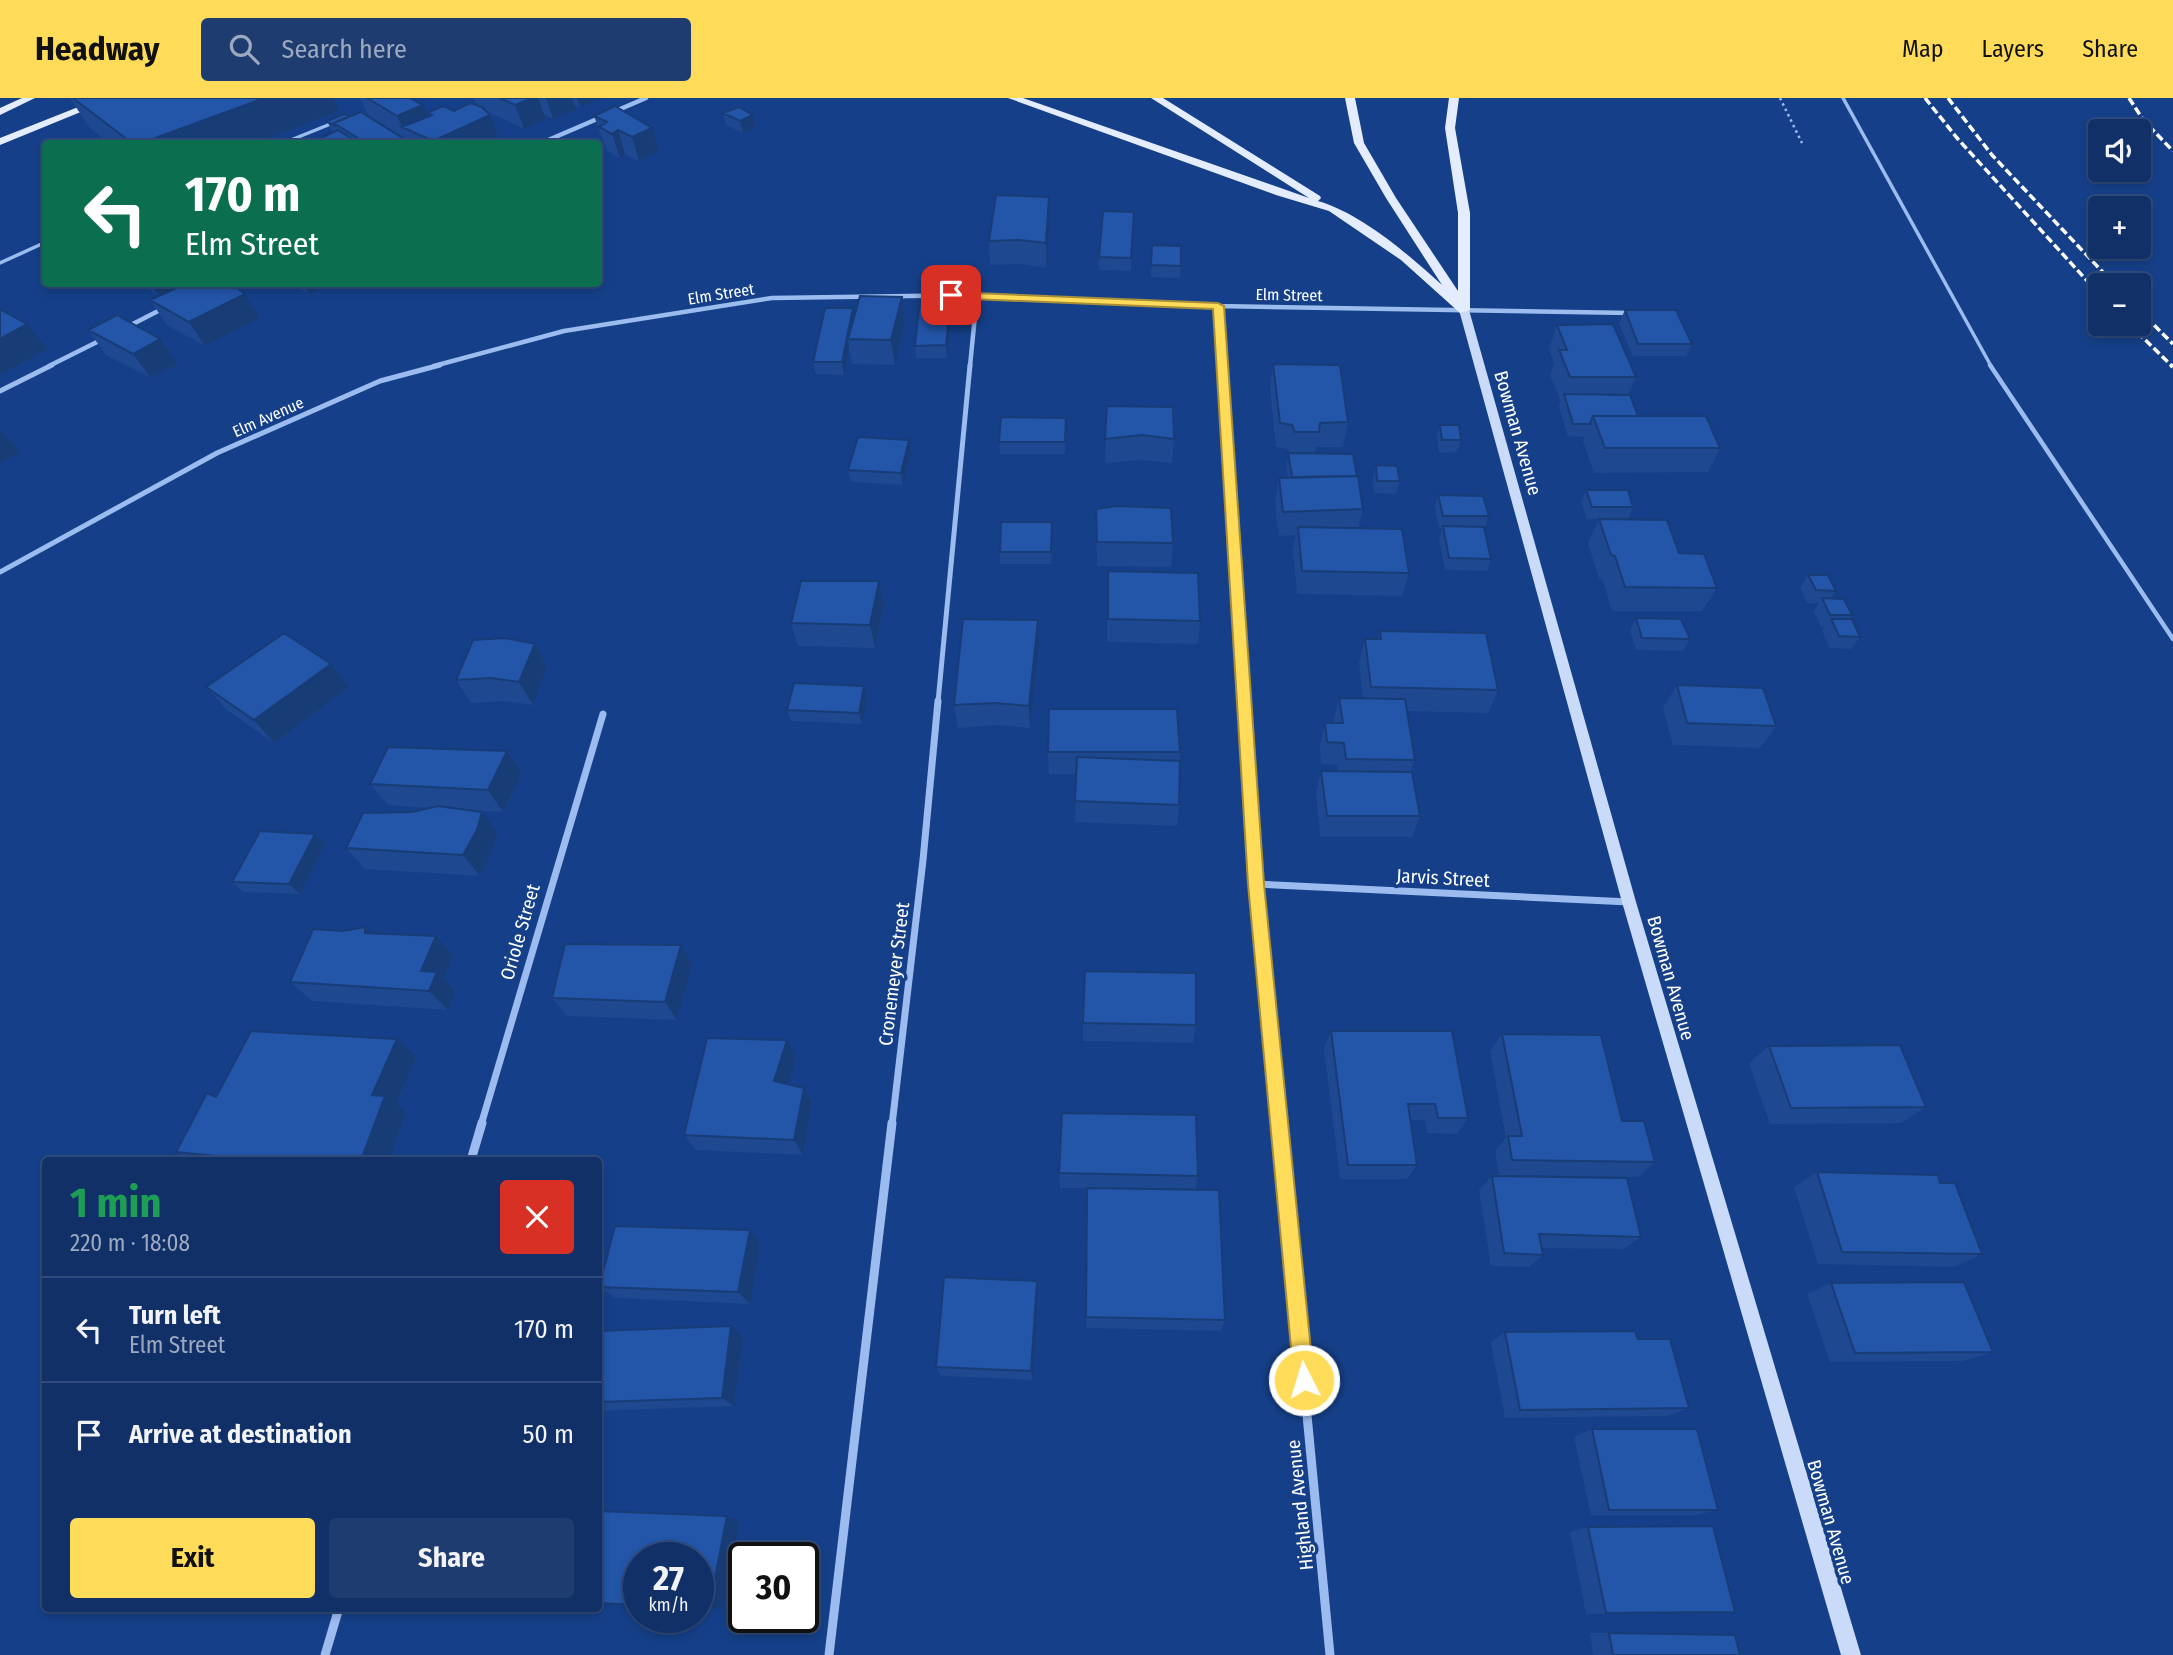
<!DOCTYPE html>
<html lang="en">
<head>
<meta charset="utf-8">
<style>
  body { margin:0; font-family:"Fira Sans Condensed",sans-serif; background:#1e3c70; color:#f1f3f6; height:100vh; display:flex; flex-direction:column; font-size:26px; white-space:nowrap }
  * { box-sizing:border-box; margin:0 }
  p { font-size:23px; color:#9ca9c0 }
  .icon { flex:none; width:38px; height:38px; fill:none; stroke:currentColor; stroke-width:2; stroke-linecap:round; stroke-linejoin:round }
  .map { position:relative; flex:1; overflow:hidden }
  .panel { position:absolute; left:42px; top:1059px; width:560px; height:455px; display:flex; flex-direction:column; background:#103067; border-radius:7px; box-shadow:0 4px 10px #0003,0 0 0 2px #304b7b }
  .panel>* { flex:none }
  .hud { position:absolute; left:42px; top:42px; width:560px; height:147px; border-radius:7px; box-shadow:0 4px 10px #0003,0 0 0 2px #304b7b; background:#0b6e4f; color:#fff; overflow:hidden }
  .controls { position:absolute; left:2088px; top:21px; display:grid; gap:14px }
  .controls a { display:grid; place-items:center; width:63px; height:63px; border-radius:7px; background:#103067; box-shadow:0 4px 10px #0003,0 0 0 2px #304b7b; font-size:35px }
  .speed { position:absolute; left:623px; top:1444px; display:flex; gap:14px; font-size:35px; font-weight:700; text-align:center }
  .speed>* { display:grid; place-content:center; width:91px; height:91px; border-radius:50%; background:#103067; box-shadow:0 4px 10px #0003,0 0 0 2px #304b7b; line-height:1 }
  .speed small { font-size:18px; font-weight:400 }
  .speed .limit { border:4px solid #111; border-radius:10px; background:#fff; color:#111 }
  .pin { position:absolute; display:grid; place-items:center; width:60px; height:60px; color:#fff; margin:-30px; border-radius:14px; box-shadow:0 4px 10px #0006 }
  .me { position:absolute; width:77px; margin:-38px; rotate:355deg; stroke-linejoin:round; filter:drop-shadow(0 0 5px #0008) }
  .turn { display:flex; align-items:center; gap:24px; height:147px; padding:0 28px; font-size:32px }
  .turn .icon { width:91px; height:91px; stroke-width:2.5 }
  .turn b { display:block; font-size:49px; line-height:60px }
  .round { display:grid; place-items:center; flex:none; width:74px; height:74px; border-radius:7px; background:#1e3c70 }
  .overview { display:flex; align-items:center; justify-content:space-between; height:119px; padding:0 28px }
  h1 { font-size:42px; font-weight:700; line-height:52px; color:#1e9e55 }
  .action { display:flex; gap:14px; margin-top:auto; padding:14px 28px }
  .action a { flex:1; height:80px; border-radius:7px; background:#ffdb5a; color:#111; font-size:28px; font-weight:700; line-height:80px; text-align:center }
  .action a+a { background:#1e3c70; color:#f1f3f6 }
  ul { padding:0; list-style:none }
  li { display:flex; align-items:center; gap:21px; height:105px; padding:0 28px; border-top:2px solid #304b7b }
  li div { flex:1 }
  li b { display:block; font-size:26px }
  li em { font-style:normal }
  header { display:flex; align-items:center; gap:42px; box-sizing:border-box; height:98px; padding:0 35px; background:#ffdb5a; color:#111 }
  header strong { font-size:33px }
  nav { display:flex; gap:38px; margin-inline-start:auto; font-size:24px }
  .search { width:490px; height:63px; background:#1e3c70; display:flex; align-items:center; gap:18px; box-sizing:border-box; padding:0 24px; border-radius:7px; color:#9ca9c0; font-size:26px }
  .map>svg:first-child { display:block }
  .lines { fill:none; stroke-linecap:round; stroke-linejoin:round }
  .path { stroke:#9cbcef; stroke-width:2.5; stroke-dasharray:2.5 3.5; stroke-linecap:butt }
  .lane-far1 { stroke:#9cbcef; stroke-width:3.5 }
  .lane { stroke:#9cbcef; stroke-width:4.5 }
  .street-far3 { stroke:#9cbcef; stroke-width:4.5 }
  .street-far2 { stroke:#9cbcef; stroke-width:5 }
  .street-far1 { stroke:#9cbcef; stroke-width:7 }
  .street { stroke:#9cbcef; stroke-width:9 }
  .secondary { fill:#cadbfa; fill-rule:evenodd }
  .primary { fill:#e4edff; fill-rule:evenodd }
  .rail-far1 { stroke:#fff; stroke-width:3.5; stroke-dasharray:8 3.5; stroke-linecap:butt }
  .rail { stroke:#fff; stroke-width:4.5; stroke-dasharray:10 4.5; stroke-linecap:butt }
  .wall { fill:#1e4990 }
  .shaded-wall { fill:#183c76 }
  .building { fill:#2355a8; stroke:#183c76; stroke-width:2 }
  .route { fill:#ffdb5a; stroke:#a68e3a; stroke-width:2 }
  .labels { text-anchor:middle; dominant-baseline:central; stroke-width:7; stroke-linejoin:round; paint-order:stroke }
  .far-street-label { font-size:16px; fill:#fff; stroke:#154089 }
  .street-label { font-size:19px; fill:#fff; stroke:#154089 }
</style>
</head>
<body>
<header>
<strong>Headway</strong>
<div class="search"><svg class="icon" aria-label="search" viewBox="0 0 24 24"><circle cx="10" cy="10" r="6"/><path d="M15 15l6 6"/></svg>Search here</div>
<nav><a>Map</a><a>Layers</a><a>Share</a></nav>
</header>
<div class="map">
<svg width="2173" height="1557" viewBox="0 0 2173 1557">
  <rect width="100%" height="100%" fill="#154089"/>
  <g class="lines">
    <!-- path -->
    <path class="path" d="M1780,0l22,45"/>
    <!-- lane-far1 -->
    <path class="lane-far1" d="M1843,0l148,268
      M281,46l52,-21
      M0,165l46,-21"/>
    <!-- lane -->
    <path class="lane" d="M1990,267l183,274"/>
    <!-- street-far3 -->
    <path class="street-far3" d="M539,46l107,-46
      M1218,208l4,60
      M125,230l39,-20
      M49,268l56,-28
      M434,268l130,-35 208,-33 205,-3 241,11 413,7
      M970,268l7,-71"/>
    <!-- street-far2 -->
    <path class="street-far2" d="M1222,267l22,337
      M0,293l52,-26
      M0,474l217,-119 163,-72 60,-16
      M938,604l32,-337"/>
    <!-- street-far1 -->
    <path class="street-far1" d="M1244,603l12,183 23,241
      M1256,786l373,18
      M481,1027l122,-411
      M892,1027l31,-265 15,-159"/>
    <!-- street -->
    <path class="street" d="M1279,1025l51,532
      M471,1062l11,-37
      M325,1557l14,-47
      M829,1557l63,-532"/>
    <!-- secondary -->
    <path class="secondary" d="M1464,209l5,3 167,592 225,753h-20l-219,-753 -163,-592z"/>
    <!-- primary -->
    <path class="primary" d="M22,0h13l-35,17v-7z
      M101,0h14l-115,47v-7z
      M1008,0h15l286,100 -158,-100h12l157,98 1,2 -3,3c44,13 90,53 124,84l-56,-87 -32,-55 -9,-45h10l9,45 32,55 62,93v-78l-13,-85 4,-30h10l-4,30 15,85v97l-10,3 -59,-53 -72,-49 -53,-16z"/>
    <!-- rail-far1 -->
    <path class="rail-far1" d="M1925,0l32,40 143,157
      M1948,0l44,57 123,130
      M2129,0l15,23 29,30
      M2138,211l35,35
      M2129,226l43,42"/>
    <!-- rail -->
    <path class="rail" d="M2171,267l2,2"/>
  </g>
  <!-- wall -->
  <path class="wall" d="M70,0h263l6,13 -86,33h-143l-21,-17z
    M360,0h50l18,18h1l-2,-3 27,-2 23,-6 -3,-7h126l-20,9 -6,-2 2,5 -23,9 -8,-4 1,4 -22,10 -38,-18 4,4 9,24 -10,5h-170l-2,-4 16,-7 -6,-12 82,21 -1,-2 -40,-25z
    M723,15l30,2 3,12 -13,6 -17,-8z
    M594,18l58,12 7,24 -20,9 -14,-7 -5,4 -13,-7z
    M1049,99l1,24 -4,47 -25,-4 -31,1 -1,-24z
    M1134,114l-3,59 -32,-1v-13z
    M1152,147l29,21 -1,12 -29,-1z
    M136,186h46l-21,11 84,-1 15,24 -55,28 -38,-21 -17,-25 9,-4 -10,-7z
    M292,186h37l-20,10z
    M902,199l3,25 -10,43 -43,-1 -3,-16 -5,27 -28,-1 -3,-12z
    M1625,212l67,34 -6,12h-53l-14,-33z
    M951,222l-4,38h-31l-1,-12z
    M1557,227l79,52 -8,18 10,21 82,32 -12,24 -114,1 -11,-32 2,-4 -17,-1 -9,-30 2,-4 -11,-27 4,-11 -5,-15z
    M88,232l90,34 -27,14 -45,-23z
    M1273,266l75,58 -5,25h-27l-1,6 48,56 -5,19 51,45 -7,23 -105,-2 -4,-43 3,-16 -17,1 -4,-34 4,-24 9,-1 -2,-11 3,-13 -1,-4 -12,-2 -6,-59z
    M1107,308l67,33 -2,24 -31,-3 -36,3z
    M1440,327l21,15 -4,12 -18,1 -2,-16z
    M1066,332l-1,24h-65l-1,-12z
    M909,342l2,12 -8,33 -52,-3 -3,-12z
    M1376,367l24,16 -4,13 -22,-1 -1,-15z
    M1586,392l47,17 -5,12 51,34 38,35 -15,23h-90l-9,-31 -4,-1 -11,-36 11,-24h-12l-6,-17z
    M1438,397l51,21 -5,13 7,30 -4,12 -42,-1 -6,-32 3,-10h-3l-4,-21z
    M1096,411l77,34 -2,24 -74,-1z
    M1052,437l-1,29h-51v-12z
    M1108,473l92,50 -2,23 -91,-2z
    M1808,477l28,16 -6,8 22,16 -2,4 10,18 -9,12 -21,-1 -8,-17 3,-4h-4l-7,-16 5,-8h-12l-7,-16z
    M884,507l-9,43 -77,-2 -7,-23z
    M1636,520l54,21 -7,12 -47,-1 -6,-20z
    M1380,533l118,59 -10,23 -81,-2 8,49 -5,12 10,44 -8,21h-92l-4,-44 5,-22 17,1v-7l-17,-1 -1,-19 5,-22h8l6,-25 24,1 -4,-37 6,-23h13z
    M535,546l12,23 -14,38 -28,-4 -34,2 -15,-23z
    M1039,546l-9,84 -33,-3 -39,3 -4,-23z
    M331,566l18,23 -75,56 -47,-33 -21,-23z
    M1677,587l99,41 -16,22 -87,-3 -10,-37z
    M864,588l3,12 -5,26 -71,-3 -4,-11z
    M1048,654h132l-1,53 -2,21 -102,-4 1,-48h-27z
    M522,675l-19,39 -39,-2 34,23 -6,18 -12,25 -115,-7 -19,-21 66,-36 19,-4 -43,-3 -18,-21z
    M325,746l-25,50 -56,-2 -12,-10z
    M372,836l81,21 -9,24 11,12 -7,19 -136,-9 -22,-19z
    M692,866l-15,56 -110,-4 -15,-18z
    M1083,925l113,2 -3,18 -110,-2z
    M1331,933l137,87 -11,16 -30,-1 -2,-13h-15l7,45 -10,14h-67l-16,-131z
    M1502,936l120,87 33,41 -17,15 -139,-2 -4,-24 11,-13 -16,-87z
    M397,941l20,17 -21,49 10,8 -17,47h-198l-15,-8 40,-55z
    M1769,948l157,61 -25,16 -131,1 -21,-61z
    M796,960l-8,26 16,4 8,16 -9,51 -107,-5 -12,-15z
    M1817,1074l123,11 42,71 -28,13 -136,-3 -24,-77z
    M1059,1075l139,3 -3,14 30,130 -4,11 -135,-3 1,-140h-27z
    M1492,1078l149,61 -18,12 -81,-1 1,7 -14,12 -38,-1 -12,-76z
    M750,1132l10,13 -10,61 -135,-6 -16,-11z
    M1831,1185l162,69 -30,9 -133,1 -23,-68z
    M1038,1195l-5,87 -92,-4 -5,-9z
    M731,1228l12,10 -9,70 -136,5v-80z
    M1505,1234l133,7 51,69 -21,8 -163,2 -14,-76z
    M1592,1331l126,81 -22,5h-105l-17,-78z
    M1588,1429l147,85 -149,2 -16,-82z
    M1590,1535h19l131,22h-147z"/>
  <!-- shaded-wall -->
  <path class="shaded-wall" d="M264,0h69l6,13 -86,33h-114z
    M532,0h6l8,21 -22,10 -9,-24z
    M546,0h26l4,12 -23,9z
    M577,0h23l-20,9z
    M423,7l10,24 -31,-2 6,13 -11,-24z
    M490,17l9,24 -10,5h-55l-1,-3z
    M753,17l3,12 -13,6 -3,-12z
    M652,30l7,24 -20,9 -7,-24z
    M618,32l7,24 -5,4 -8,-24z
    M1049,99l1,24 -4,47v-25z
    M150,186h32l-23,12z
    M303,186h26l-20,10z
    M245,196l15,24 -55,28 -16,-24z
    M902,199l3,25 -10,43 -4,-25z
    M853,210l2,13 -7,18 1,9 -5,27 -2,-13z
    M950,210l1,12 -4,38 -1,-13z
    M27,226l20,25 -46,25 -1,-2v-33z
    M160,241l18,25 -27,14 -18,-24z
    M0,332l20,22 -20,11z
    M909,342l2,12 -8,33 -2,-12z
    M879,483l5,24 -9,43 -5,-23z
    M1038,522l1,24 -9,84 -1,-22z
    M535,546l12,23 -14,38 -14,-23z
    M331,566l18,23 -75,56 -20,-23z
    M864,588l3,12 -5,26 -3,-11z
    M507,653l15,22 -19,39 -15,-22z
    M482,714l16,21 -6,18 -12,25 -17,-21z
    M315,736l10,10 -25,50 -11,-10z
    M365,829l20,19 -20,-13z
    M436,838l17,19 -9,24 11,12 -7,19 -19,-19 -8,-20z
    M681,847l11,19 -15,56 -12,-18z
    M397,941l20,17 -21,48 10,9 -17,47h-28l11,-65z
    M787,942l9,18 -12,40 -10,-17z
    M804,990l8,16 -9,51 -9,-15z
    M750,1132l10,13 -10,61 -12,-12z
    M1037,1183l1,12 -5,87 -2,-9z
    M731,1228l12,10 -9,70 -12,-8z
    M727,1418l12,5 -16,88 -14,-1z"/>
  <!-- building -->
  <path class="building" d="M73,0h191l-125,46h-6z
    M367,0h43l13,7 -26,11z
    M500,0h32l-17,7z
    M470,5l12,4 8,8 -57,26 -31,-14 30,-12 -5,-2 16,-7 11,5z
    M615,8l37,22 -20,9 -14,-7 -6,4 -13,-7 8,-5 -13,-6z
    M739,9l14,8 -13,6 -17,-8z
    M361,14l51,32h-45l-33,-21z
    M344,16l5,2 -15,7 1,3 -8,-5z
    M338,32l22,14h-37l-6,-4z
    M996,97l53,2 -3,46 -27,-3 -30,1z
    M1103,113l31,1 -3,46 -32,-1z
    M1152,147l29,1v20l-30,-1z
    M185,186h47l13,10 -56,28 -39,-22z
    M860,198l42,1 -11,43 -43,-1z
    M919,209l31,1 -4,37 -31,1z
    M825,210h28l-11,54h-29z
    M0,211l27,15 -27,15z
    M1625,212h51l16,34h-54z
    M117,217l43,24 -27,15 -45,-24z
    M1613,226l23,53h-66l-11,-27h8l-10,-25z
    M1273,266l67,1 8,57 -28,1 -1,9h-24l-3,-7 -12,-2z
    M1564,296l66,1 8,21h-45l-3,8h-17z
    M1107,308l66,1 1,32 -32,-4 -37,4z
    M1593,318h113l14,32h-115z
    M1001,319l65,1 -1,24h-66z
    M1440,327h19l2,15h-19z
    M858,339l51,3 -8,33 -53,-3z
    M1288,355l65,1 4,22 -65,1z
    M1376,367l21,1 3,15h-23z
    M1358,378l5,33 -80,3 -4,-34z
    M1586,392h42l5,17h-41z
    M1438,397l45,1 6,20h-46z
    M1116,408l55,2 2,35 -76,-1 -1,-33z
    M1599,421l68,1 12,33 25,1 13,34 -92,-1 -10,-31 -4,-1z
    M1001,424h51l-1,30h-51z
    M1443,428l41,1 7,32 -42,-1z
    M1298,429l104,2 7,44 -107,-2z
    M1108,473l90,2 2,48 -92,-2z
    M1808,477h20l8,16 -20,-1z
    M801,483h78l-9,44 -79,-2z
    M1822,500l22,1 8,16h-22z
    M1636,520l45,1 9,20 -48,-1z
    M963,521l75,1 -9,86 -34,-3 -41,2z
    M1831,521h21l8,18 -21,-1z
    M1380,533l106,2 12,57 -127,-3 -6,-48h16z
    M284,535l47,31 -77,56 -48,-33z
    M505,540l30,6 -16,38 -28,-4 -35,2 17,-40z
    M794,585l70,3 -5,27 -72,-3z
    M1677,587l86,3 13,38 -89,-3z
    M1339,600l66,1 10,61 -69,-1 -2,-16 -17,-1 -2,-19h18z
    M1049,611h128l3,43h-132z
    M388,649l119,4 -19,39 -118,-6z
    M1077,659l103,4 -1,44 -104,-4z
    M1321,673l91,1 8,44h-93z
    M438,708l44,6 -5,18 -14,25 -117,-7 17,-35 49,-1z
    M260,733l55,3 -26,50 -57,-2z
    M365,829v6l71,3 -15,35 16,1 -8,19 -139,-9 23,-53 30,2z
    M565,846l116,1 -16,57 -113,-4z
    M1085,873l111,2v52l-113,-2z
    M251,933l146,8 -25,56 13,1 -24,64h-126l1,-2 -60,-6 31,-59 9,4z
    M1331,933h121l16,87h-30l-3,-14h-27l9,61h-69z
    M1502,936l99,1 21,86h22l11,41 -143,-2 -4,-24h14z
    M707,940l80,2 -13,41 30,7 -10,52 -110,-5z
    M1900,947l26,62 -135,1 -22,-62z
    M1062,1015l134,2 2,61 -139,-3z
    M1817,1074l121,3 2,8h15l27,71 -140,-2z
    M1492,1078l135,2 14,59 -102,-3 4,21 -39,-2z
    M1087,1090l132,2 6,130 -139,-3z
    M615,1128l135,4 -12,62 -139,-5z
    M944,1179l93,4 -6,90 -95,-4z
    M1964,1184l29,70 -138,1 -24,-70z
    M731,1228l-9,72 -124,4v-71z
    M1635,1233l3,8h32l19,69 -169,2 -15,-78z
    M1592,1331h105l21,81h-109z
    M598,1413l129,5 -18,92 -11,-1v-49h-59v47l-41,-2z
    M1713,1428l22,86 -129,1 -18,-86z
    M1609,1535l126,2 5,20h-127z"/>
  <!-- route -->
  <path class="route" d="M951,194l267,11 6,3 40,578 50,496 -3,7 -7,3 -7,-3 -3,-7 -46,-496 -35,-575 -266,-11v-5z"/>
  <g class="labels">
    <!-- far-street labels -->
    <g class="far-street-label">
      <text transform="translate(721 196) rotate(-9)">Elm Street</text>
      <text transform="translate(1289 197) rotate(1)">Elm Street</text>
      <text transform="translate(268 319) rotate(-24)">Elm Avenue</text>
    </g>
    <!-- street labels -->
    <g class="street-label">
      <text transform="translate(1518 335) rotate(74)">Bowman Avenue</text>
      <text transform="translate(1443 780) rotate(3)">Jarvis Street</text>
      <text transform="translate(520 834) rotate(-74)">Oriole Street</text>
      <text transform="translate(894 876) rotate(-83)">Cronemeyer Street</text>
      <text transform="translate(1671 880) rotate(74)">Bowman Avenue</text>
      <text transform="translate(1300 1407) rotate(-96)">Highland Avenue</text>
      <text transform="translate(1831 1424) rotate(74)">Bowman Avenue</text>
    </g>
  </g>
</svg>
<div class="controls">
<a><svg class="icon" aria-label="sound" viewBox="0 0 24 24"><path d="M4 9h4l5-4v14l-5-4H4zM17 9q2 3 0 6"/></svg></a>
<a>+</a>
<a>−</a>
</div>
<div class="speed"><div>27<small>km/h</small></div><div class="limit">30</div></div>
<div class="pin" style="left:951px;top:197px;background:#d93025"><svg class="icon" aria-label="arrive" viewBox="0 0 24 24"><path d="M6 21V4h12l-3 4 3 4H6"/></svg></div>
<svg class="me" style="left:1304px;top:1282px" viewBox="-20 -20 40 40"><circle r="17" fill="#ffdb5a" stroke="#fff" stroke-width="3"/><path d="M0-11L8 9 0 5-8 9z" fill="#fff"/></svg>
<div class="hud">
<div class="turn"><svg class="icon" aria-label="left" viewBox="0 0 24 24"><path d="M17 20v-9H6M10 6l-5 5 5 5"/></svg><div><b>170 m</b>Elm Street</div></div>
</div>
<section class="panel">
<div class="overview"><div><h1>1 min</h1><p>220 m · 18:08</p></div><a class="round" style="background:#d93025;color:#fff"><svg class="icon" aria-label="close" viewBox="0 0 24 24"><path d="M6 6l12 12M18 6L6 18"/></svg></a></div>
<ul>
<li><svg class="icon" aria-label="left" viewBox="0 0 24 24"><path d="M17 20v-9H6M10 6l-5 5 5 5"/></svg><div><b>Turn left</b><p>Elm Street</p></div><em>170 m</em></li>
<li><svg class="icon" aria-label="arrive" viewBox="0 0 24 24"><path d="M6 21V4h12l-3 4 3 4H6"/></svg><div><b>Arrive at destination</b></div><em>50 m</em></li>
</ul>
<div class="action"><a>Exit</a><a>Share</a></div>
</section>
</div>
</body>
</html>
